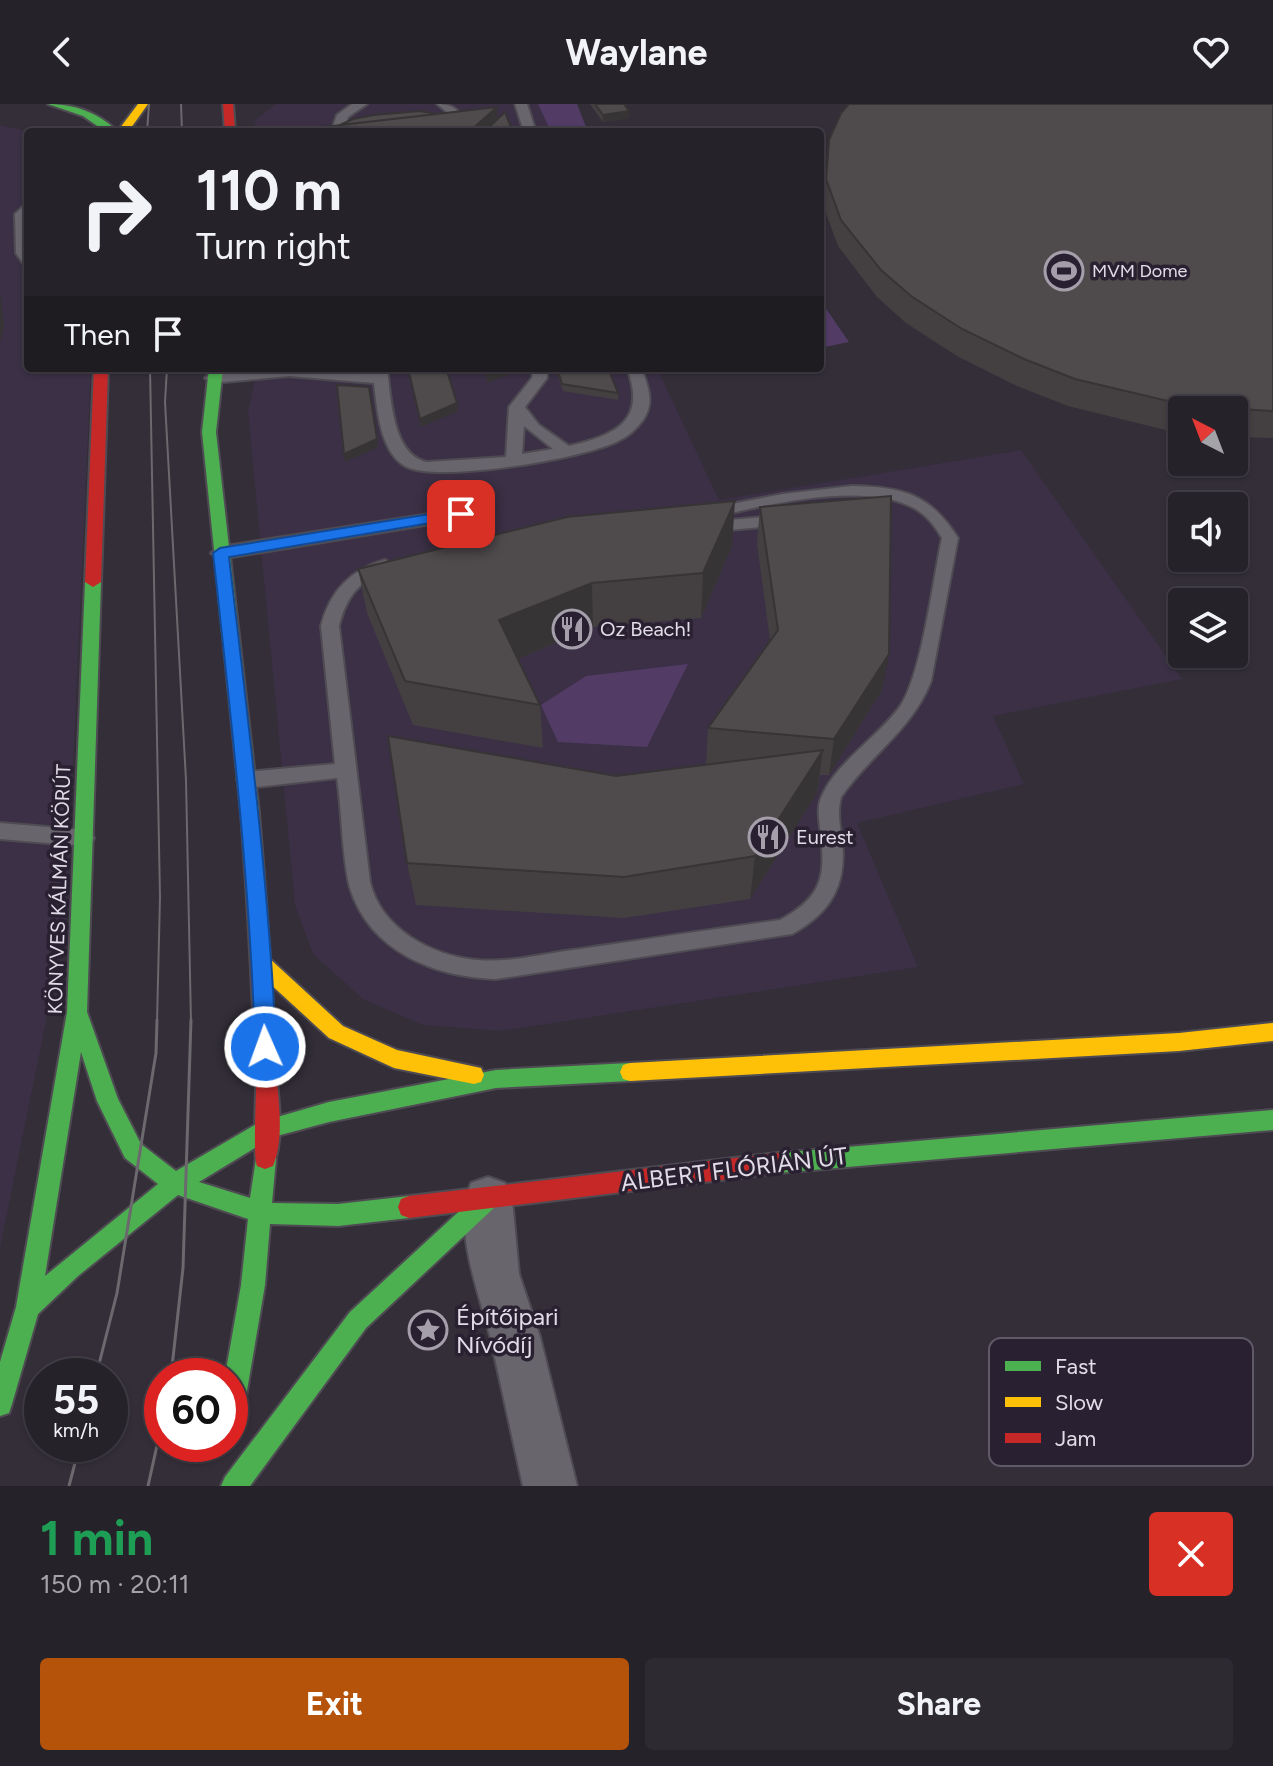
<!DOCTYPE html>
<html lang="en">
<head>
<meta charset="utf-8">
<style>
  body { margin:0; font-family:Figtree,sans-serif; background:#2e2a32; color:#f1f3f6; height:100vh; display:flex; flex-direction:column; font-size:30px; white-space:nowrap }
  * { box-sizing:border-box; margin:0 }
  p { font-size:26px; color:#a4a4a8 }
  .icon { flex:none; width:44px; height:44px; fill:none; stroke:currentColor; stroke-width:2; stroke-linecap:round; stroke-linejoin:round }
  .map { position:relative; height:1382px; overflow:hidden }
  .side { display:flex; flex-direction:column; background:#26222a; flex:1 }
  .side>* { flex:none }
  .banner { position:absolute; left:24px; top:24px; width:800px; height:244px; border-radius:8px; box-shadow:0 2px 6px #0004,0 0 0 2px #423f47; background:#26222a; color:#f1f3f6; overflow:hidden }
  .needle { width:52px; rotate:318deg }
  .buttons { position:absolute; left:1168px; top:292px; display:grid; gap:16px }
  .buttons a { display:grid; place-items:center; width:80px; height:80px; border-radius:8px; background:#26222a; box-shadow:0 2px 6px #0004,0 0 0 2px #423f47; font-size:40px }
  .speed { position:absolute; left:24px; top:1254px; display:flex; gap:16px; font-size:40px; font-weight:700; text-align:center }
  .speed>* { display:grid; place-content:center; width:104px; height:104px; border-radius:50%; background:#26222a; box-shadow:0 2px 6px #0004,0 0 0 2px #423f47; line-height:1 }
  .speed small { font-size:20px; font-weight:400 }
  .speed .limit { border:12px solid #d22; background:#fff; color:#111 }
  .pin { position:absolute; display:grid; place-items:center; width:68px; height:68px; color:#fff; margin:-34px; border-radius:16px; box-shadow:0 4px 12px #0006 }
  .me { position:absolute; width:88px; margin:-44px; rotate:358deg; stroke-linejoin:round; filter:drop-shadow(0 0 6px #0008) }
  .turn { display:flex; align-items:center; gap:28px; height:168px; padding:0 40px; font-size:36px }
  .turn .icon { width:104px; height:104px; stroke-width:2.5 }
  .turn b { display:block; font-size:56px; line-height:68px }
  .then { display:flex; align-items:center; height:76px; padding:0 40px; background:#0003; gap:16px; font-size:30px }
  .round { display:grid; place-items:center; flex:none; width:84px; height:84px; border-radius:8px; background:#2e2a32 }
  .summary { display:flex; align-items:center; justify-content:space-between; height:136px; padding:0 40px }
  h1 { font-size:48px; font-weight:700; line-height:60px; color:#1e9e55 }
  .action { display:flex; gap:16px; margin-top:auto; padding:16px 40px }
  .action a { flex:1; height:92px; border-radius:8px; background:#b45309; color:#fff; font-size:32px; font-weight:700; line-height:92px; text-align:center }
  .action a+a { background:#2e2a32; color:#f1f3f6 }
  header { display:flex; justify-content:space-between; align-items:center; height:104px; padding:0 40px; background:#26222a; font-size:36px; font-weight:700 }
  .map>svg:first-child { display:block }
  .built { fill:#3b3045 }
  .green { fill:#523c66 }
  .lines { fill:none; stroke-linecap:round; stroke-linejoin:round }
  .lane-casing { stroke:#4f4b53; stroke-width:4 }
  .street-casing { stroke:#4f4b53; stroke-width:4 }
  .fast-casing { stroke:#4f4b53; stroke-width:4 }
  .slow-casing { stroke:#4f4b53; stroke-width:4 }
  .jam-casing { stroke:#4f4b53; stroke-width:4 }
  .lane { fill:#69656d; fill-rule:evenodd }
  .street { fill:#69656d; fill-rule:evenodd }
  .fast { fill:#4caf50; fill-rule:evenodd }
  .slow { fill:#ffc107; fill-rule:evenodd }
  .jam { fill:#c62828; fill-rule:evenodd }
  .tram-far1 { stroke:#6b686e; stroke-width:2 }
  .tram { stroke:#6b686e; stroke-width:3 }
  .wall { fill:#444041 }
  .shaded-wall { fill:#373435 }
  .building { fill:#4f4a4c; stroke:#373435; stroke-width:2 }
  .route { fill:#1a73e8; stroke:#114b97; stroke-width:2 }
  .labels { text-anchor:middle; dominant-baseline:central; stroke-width:7; stroke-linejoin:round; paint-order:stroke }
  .far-poi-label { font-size:18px; fill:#e1dce7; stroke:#292131; text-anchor:start }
  .poi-label { font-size:20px; fill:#e1dce7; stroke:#292131; text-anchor:start }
  .street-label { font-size:20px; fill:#e1dce7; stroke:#292131 }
  .near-street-label { font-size:24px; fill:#e1dce7; stroke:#292131 }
  .near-poi-label { font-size:24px; fill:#e1dce7; stroke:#292131; text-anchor:start }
  .key { fill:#292131; stroke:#605968; stroke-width:2 }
  .key-label { font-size:22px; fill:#e1dce7 }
</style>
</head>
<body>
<header><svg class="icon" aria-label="back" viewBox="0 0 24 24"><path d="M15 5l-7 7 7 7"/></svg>Waylane<svg class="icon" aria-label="heart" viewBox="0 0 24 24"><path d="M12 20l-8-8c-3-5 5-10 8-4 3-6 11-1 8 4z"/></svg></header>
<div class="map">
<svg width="1273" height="1382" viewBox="0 0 1273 1382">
  <rect width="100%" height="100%" fill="#332e38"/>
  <!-- built -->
  <path class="built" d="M276,0h262l13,28h-295l-1,-12z
    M0,21l31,7h-3v236h63l-25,555 -66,325z
    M257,264h400l62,132 302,-50 161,229 -189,37 31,68 -167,39 61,144 -417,64 -78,-6 -59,-25 -51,-46 -18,-49 -47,-493z"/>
  <!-- green -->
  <path class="green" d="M538,0h39l11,28h-37z
    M820,196l29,42 -29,6z
    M688,560l-41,83 -89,-5 -17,-37 45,-29z"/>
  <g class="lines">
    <!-- lane casing -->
    <g class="lane-casing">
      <path id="lane" d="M352,0h15l-19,13 -5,15h-12l6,-17z
        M437,0c19,0 23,8 31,24l-2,3h-8l-9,-17z
        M515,0h12l9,28h-12z
        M28,98v62l-5,-1 -7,-10 -1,-39z
        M283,264l90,6v-6h14c4,29 5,87 40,94l79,-5 3,-50 23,-29 1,-10h14v10l-22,29 14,18 30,21c47,-11 78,-25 58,-78h14c7,17 14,35 2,52 -6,8 -14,16 -23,20 -31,18 -185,44 -215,26 -25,-14 -28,-58 -31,-83l-85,-7 -76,7 -8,-5 8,-5zM524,322l29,23 -31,5z
        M852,382c51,1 78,8 106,52l-27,143c-19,49 -61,74 -90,116 -4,15 -1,29 1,44 5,45 -12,72 -50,93l-296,45c-61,-2 -126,-27 -146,-91 -8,-28 -8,-79 -13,-110l-90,10 -7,-3 -3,-5 3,-5 7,-3 88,-8 -14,-138c9,-35 29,-56 64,-66l9,6c-6,7 -15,8 -23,12 -19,11 -27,28 -32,48l31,256c11,47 62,74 107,78 34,3 69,-7 103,-11 67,-10 133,-20 200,-29 44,-24 46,-45 40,-92 -1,-10 -3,-21 1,-30 14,-35 58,-61 80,-93 21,-33 32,-125 41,-167 -8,-13 -16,-24 -30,-31 -49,-26 -149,-2 -201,11l-8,-5 2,-4 78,-15z
        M461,405l6,1 2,4 -2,4 -247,41 -9,-6 9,-6z
        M786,411l8,5 -2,4 -85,8 -8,-5 8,-5z
        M0,719l84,7 7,2 3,6 -3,6 -7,2 -84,-7z"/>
    </g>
    <!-- street casing -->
    <g class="street-casing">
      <path id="street" d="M488,1073l17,6 7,16 7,75 21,63 37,149h-54c-11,-49 -21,-97 -32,-146 -11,-45 -39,-112 -20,-157z"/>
    </g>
    <!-- fast casing -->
    <g class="fast-casing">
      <path id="fast" d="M48,0c27,0 51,9 70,28h-12l-23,-16z
        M209,264h14l-7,64 43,381 -3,5h-12l-3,-5 -39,-381z
        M93,473l8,5 -14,430 31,87 23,45 35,27 84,-49 69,-20 167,-32 134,-7 7,2 3,7 -3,7 -7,2 -134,7 -167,34 -56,15 -74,45 51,16 7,-46 8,-3 8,3 3,7 -4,44 66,1 71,-8 8,3 3,8 -3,8 -8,3 -71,8 -68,-2 -5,61 -23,135 -3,9 -9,3v-56h-5l16,-91 7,-66 -70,-24 -100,81 -40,38 -26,90 -3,9 -9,3v-54l16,-55 51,-295 18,-430zM81,948l16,49 28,57 33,26 -113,92z
        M1273,1006v20l-495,43 -8,-3 -3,-7 3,-7 8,-3z
        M488,1084l8,4 3,7 -3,7 -130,122 -116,158h-29l4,-9 125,-165 130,-120z"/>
    </g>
    <!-- slow casing -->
    <g class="slow-casing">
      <path id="slow" d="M138,0h10l-20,28h-11z
        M262,852l7,2 74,68 54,24 84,18 3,7 -3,7 -7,2 -80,-16 -65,-30 -74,-68 -3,-6 3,-6z
        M1273,919v18l-94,10 -549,30 -7,-2 -3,-7 3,-7 7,-2 549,-30z"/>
    </g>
    <!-- jam casing -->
    <g class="jam-casing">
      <path id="jam" d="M223,0h10l2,28h-10z
        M94,264h14l-7,214 -8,5 -8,-5z
        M250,702l6,2 3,5c7,85 14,171 17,256 2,30 9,69 -3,97l-8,3 -8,-3c-4,-10 -1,-62 -1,-78 -3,-92 -8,-183 -15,-275l3,-5z
        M778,1049l8,3 3,7 -3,7 -8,3 -369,45 -8,-3 -3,-8 3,-8 8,-3z"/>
    </g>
    <!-- lane -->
    <use href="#lane" class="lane"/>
    <!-- street -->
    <use href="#street" class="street"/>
    <!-- fast -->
    <use href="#fast" class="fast"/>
    <!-- slow -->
    <use href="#slow" class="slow"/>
    <!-- jam -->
    <use href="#jam" class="jam"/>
    <!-- tram-far1 -->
    <path class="tram-far1" d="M181,0l1,28
      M147,28l2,-28
      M150,264l10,529 -3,125
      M167,264l-2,34 21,378 5,242"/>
    <!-- tram -->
    <path class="tram" d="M96,1272l21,-83 39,-240 1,-33
      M171,1272l12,-108 8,-248
      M69,1382l11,-42
      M148,1382l14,-63"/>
  </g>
  <!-- wall -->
  <path class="wall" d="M590,0h34l5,14 -26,4z
    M1273,0v334l-39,-1v-27h-52v24l-114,-28 -51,-20 -60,-30 -51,-33 -29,-26 -39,-51 -15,-41 6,-65z
    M555,264h53l10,25v7l-55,-9z
    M760,403l122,183 -53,85h-9l-3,18 -67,106 -126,19 -208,-13 -9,-42 209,-87 93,-12h-3l2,-36 62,-88 -13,-96z
    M732,442l-31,72 -108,9 -75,32 22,46 3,43 -130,-23 -46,-112 -9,-44z"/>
  <!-- shaded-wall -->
  <path class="shaded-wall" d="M497,3l1,20 -6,5h-23z
    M629,7v7l-26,4v-7z
    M0,187l4,35 -4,17z
    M506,264h19l-38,15v-7z
    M369,283l9,60 -33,15 -1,-8z
    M457,299l1,8 -37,16 -1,-8z
    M735,397l-3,45 -31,72 2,-45z
    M592,479l1,44 -90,38 -4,-45z
    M889,550l-7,36 -53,85 5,-36z
    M823,646l-6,43 -67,106 5,-43z"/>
  <!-- building -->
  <path class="building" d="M595,0h29l5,7 -26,4z
    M849,0h424v307l-84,-5 -114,-27 -51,-20 -62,-30 -51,-33 -30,-26 -40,-50 -15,-41 3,-39 12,-27z
    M497,3l-28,25h-166l-5,-2z
    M420,7l17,3 -97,11 13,-6 21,-4z
    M505,8l8,20h-29z
    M408,264h38l11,35 -37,16z
    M484,264h22l-19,8z
    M557,264h51l10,25 -56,-9z
    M337,281l32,2 8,52 -33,15z
    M891,392l-2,158 -55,85 -126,-11 70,-98 -18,-123z
    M735,397l-32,72 -111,10 -93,37 41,85 -135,-24 -47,-112 209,-52z
    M388,632l228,40 207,-26 -68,106 -131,21 -217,-14z"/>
  <!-- route -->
  <path class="route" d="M461,405l7,5 -2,3 -237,40c19,163 40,326 47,490l-3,7 -8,2 -7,-2 -3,-7c-5,-165 -24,-330 -42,-494l7,-5z"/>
  <!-- icons -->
  <defs>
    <g id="stadium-ring" transform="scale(2)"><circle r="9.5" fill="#292131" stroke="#a49faa" stroke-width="1.5"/><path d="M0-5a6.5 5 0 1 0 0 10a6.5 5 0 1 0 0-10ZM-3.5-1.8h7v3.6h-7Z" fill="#a49faa"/></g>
    <g id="restaurant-ring" transform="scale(2)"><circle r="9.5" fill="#292131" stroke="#a49faa" stroke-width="1.5"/><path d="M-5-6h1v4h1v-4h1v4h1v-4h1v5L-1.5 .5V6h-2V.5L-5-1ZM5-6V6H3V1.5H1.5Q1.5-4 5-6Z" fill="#a49faa"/></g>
    <g id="sight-ring" transform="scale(2)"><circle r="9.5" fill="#292131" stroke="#a49faa" stroke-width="1.5"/><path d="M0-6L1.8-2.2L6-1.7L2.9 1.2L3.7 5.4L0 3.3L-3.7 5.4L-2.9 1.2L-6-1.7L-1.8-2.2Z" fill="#a49faa"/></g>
  </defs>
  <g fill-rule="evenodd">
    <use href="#stadium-ring" x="1064" y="167"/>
    <use href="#restaurant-ring" x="572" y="525"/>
    <use href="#restaurant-ring" x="768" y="733"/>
    <use href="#sight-ring" x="428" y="1226"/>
  </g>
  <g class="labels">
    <!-- far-poi labels -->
    <g class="far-poi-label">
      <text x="1092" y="167">MVM Dome</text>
    </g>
    <!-- poi labels -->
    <g class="poi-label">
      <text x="600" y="525">Oz Beach!</text>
      <text x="796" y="733">Eurest</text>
    </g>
    <!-- street labels -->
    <g class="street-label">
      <text transform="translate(59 785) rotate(-88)">KÖNYVES KÁLMÁN KÖRÚT</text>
    </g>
    <!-- near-street labels -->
    <g class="near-street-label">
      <text transform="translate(734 1065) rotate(-7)">ALBERT FLÓRIÁN ÚT</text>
    </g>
    <!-- near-poi labels -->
    <g class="near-poi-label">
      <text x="456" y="1212">Építőipari<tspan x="456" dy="28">Nívódíj</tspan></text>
    </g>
  </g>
  <!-- legend -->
  <rect x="989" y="1234" width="264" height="128" rx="12" class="key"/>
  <rect x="1005" y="1257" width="36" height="10" fill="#4caf50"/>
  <rect x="1005" y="1293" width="36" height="10" fill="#ffc107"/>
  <rect x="1005" y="1329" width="36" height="10" fill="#c62828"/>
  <g class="key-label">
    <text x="1055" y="1270">Fast</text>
    <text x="1055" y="1306">Slow</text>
    <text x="1055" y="1342">Jam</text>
  </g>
</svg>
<div class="buttons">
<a><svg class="needle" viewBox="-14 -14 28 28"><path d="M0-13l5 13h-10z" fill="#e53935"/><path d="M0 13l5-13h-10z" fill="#a4a4a8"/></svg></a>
<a><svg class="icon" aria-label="sound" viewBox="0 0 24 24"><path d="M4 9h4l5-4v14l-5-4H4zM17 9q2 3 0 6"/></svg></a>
<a><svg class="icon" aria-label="layers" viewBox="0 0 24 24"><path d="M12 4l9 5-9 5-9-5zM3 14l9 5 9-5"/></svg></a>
</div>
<div class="speed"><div>55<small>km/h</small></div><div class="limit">60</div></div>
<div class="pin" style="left:461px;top:410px;background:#d93025"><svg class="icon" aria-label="arrive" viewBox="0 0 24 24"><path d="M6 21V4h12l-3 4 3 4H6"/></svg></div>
<svg class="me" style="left:265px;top:943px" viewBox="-20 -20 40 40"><circle r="17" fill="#1a73e8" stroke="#fff" stroke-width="3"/><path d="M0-11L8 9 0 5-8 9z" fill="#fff"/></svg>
<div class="banner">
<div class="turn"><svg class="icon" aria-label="right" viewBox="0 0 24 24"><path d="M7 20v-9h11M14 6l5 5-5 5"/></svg><div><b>110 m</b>Turn right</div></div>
<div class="then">Then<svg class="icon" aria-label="arrive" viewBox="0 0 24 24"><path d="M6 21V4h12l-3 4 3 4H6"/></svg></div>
</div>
</div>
<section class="side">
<div class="summary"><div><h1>1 min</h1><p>150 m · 20:11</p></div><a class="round" style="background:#d93025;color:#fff"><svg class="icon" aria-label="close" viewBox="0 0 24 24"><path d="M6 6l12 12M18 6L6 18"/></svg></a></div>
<div class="action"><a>Exit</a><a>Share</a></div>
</section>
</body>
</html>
